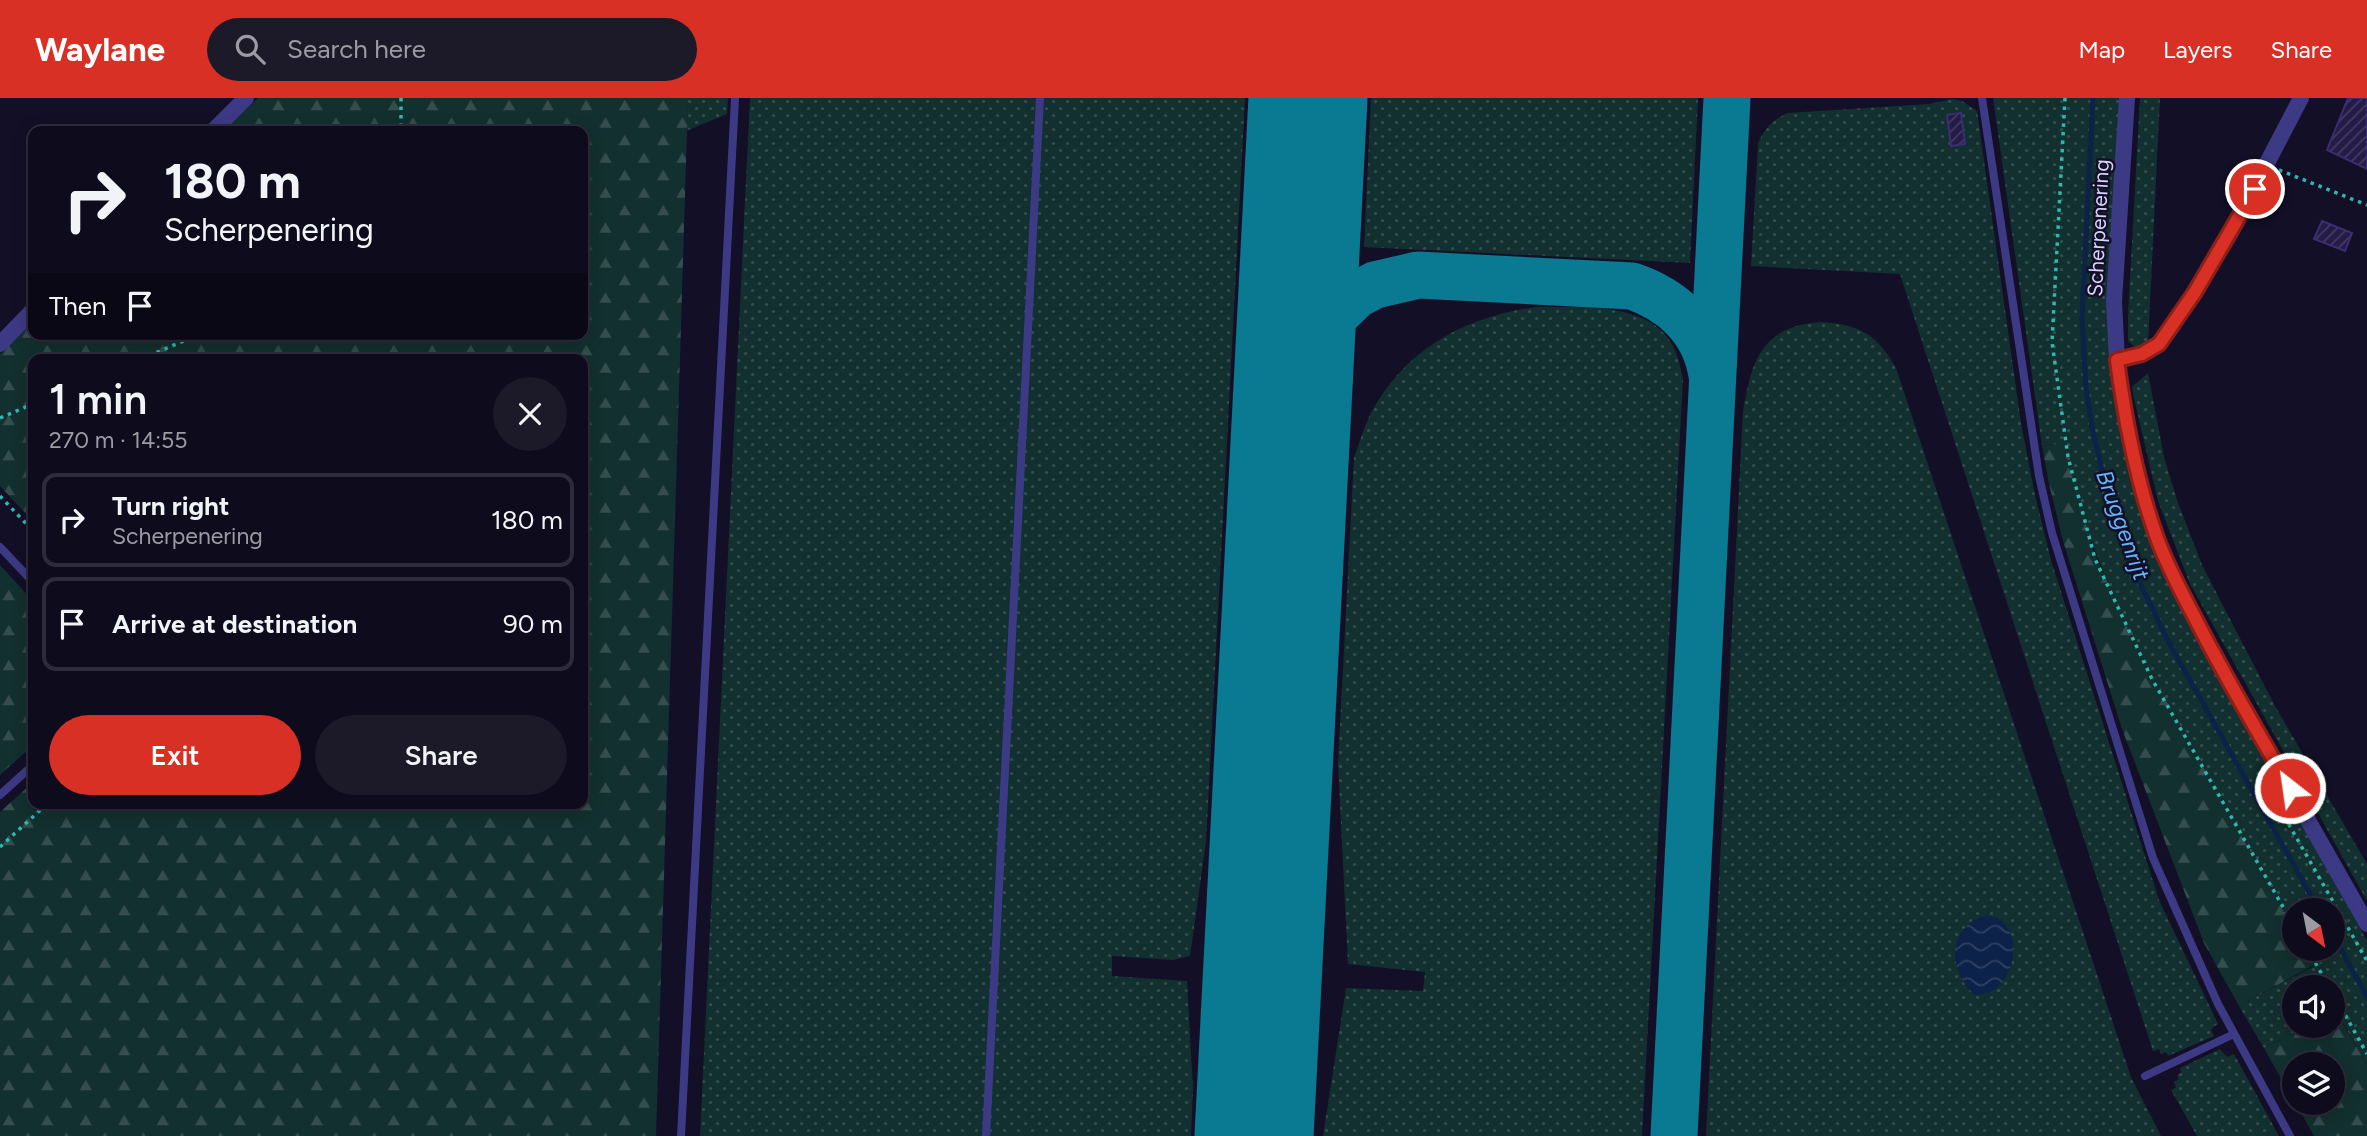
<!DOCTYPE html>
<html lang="en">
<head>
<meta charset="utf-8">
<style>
  body { margin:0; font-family:Figtree,sans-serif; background:#1c1929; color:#f1f3f6; height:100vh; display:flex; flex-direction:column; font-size:26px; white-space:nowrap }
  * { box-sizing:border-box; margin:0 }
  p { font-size:23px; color:#9b9ba3 }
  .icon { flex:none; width:38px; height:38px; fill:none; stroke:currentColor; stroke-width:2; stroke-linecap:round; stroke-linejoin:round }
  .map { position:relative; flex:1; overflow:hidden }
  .drawer { position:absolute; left:28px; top:256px; width:560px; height:455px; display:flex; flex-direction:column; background:#0e0b1c; border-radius:14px; box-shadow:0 4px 18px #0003,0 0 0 2px #2e2b3b }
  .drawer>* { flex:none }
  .hud { position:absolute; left:28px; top:28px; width:560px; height:214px; border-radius:14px; box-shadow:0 4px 18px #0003,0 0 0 2px #2e2b3b; background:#0e0b1c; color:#f1f3f6; overflow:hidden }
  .needle { width:46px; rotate:148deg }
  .fabs { position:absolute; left:2282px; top:800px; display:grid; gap:14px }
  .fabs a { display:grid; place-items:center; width:63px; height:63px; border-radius:50%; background:#0e0b1c; box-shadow:0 4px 18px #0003,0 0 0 2px #2e2b3b; font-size:35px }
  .pin { position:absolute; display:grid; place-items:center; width:60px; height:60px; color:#fff; margin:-30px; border:4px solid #fff; border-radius:50%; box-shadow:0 2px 7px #0007 }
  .me { position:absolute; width:77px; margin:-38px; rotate:330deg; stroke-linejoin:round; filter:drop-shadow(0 0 5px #0008) }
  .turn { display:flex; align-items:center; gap:24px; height:147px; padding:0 21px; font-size:32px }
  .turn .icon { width:91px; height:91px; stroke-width:2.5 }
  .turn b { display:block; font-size:49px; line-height:60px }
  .then { display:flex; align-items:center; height:66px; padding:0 21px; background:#0003; gap:14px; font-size:26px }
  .round { display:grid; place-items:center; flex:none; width:74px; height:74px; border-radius:37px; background:#1c1929 }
  .head { display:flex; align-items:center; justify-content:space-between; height:119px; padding:0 21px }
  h1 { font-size:42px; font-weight:600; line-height:52px }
  .cta { display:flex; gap:14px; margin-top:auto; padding:14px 21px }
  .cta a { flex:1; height:80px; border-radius:42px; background:#d93025; color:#fff; font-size:28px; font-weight:600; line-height:80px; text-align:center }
  .cta a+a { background:#1c1929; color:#f1f3f6 }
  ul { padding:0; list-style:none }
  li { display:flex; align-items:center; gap:21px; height:94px; margin:0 14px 10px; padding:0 7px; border:4px solid #2e2b3b; border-radius:14px }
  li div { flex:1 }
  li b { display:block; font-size:26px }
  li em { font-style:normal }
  header { display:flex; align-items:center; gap:42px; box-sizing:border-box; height:98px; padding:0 35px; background:#d93025; color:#fff }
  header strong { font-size:33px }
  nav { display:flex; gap:38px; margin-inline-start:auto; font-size:24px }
  .search { width:490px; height:63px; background:#1c1929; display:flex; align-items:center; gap:18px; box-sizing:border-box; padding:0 24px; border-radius:38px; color:#9b9ba3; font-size:26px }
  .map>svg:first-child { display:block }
  .grass { fill:url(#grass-dots) }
  .forest { fill:url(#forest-firs) }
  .water { fill:url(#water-waves) }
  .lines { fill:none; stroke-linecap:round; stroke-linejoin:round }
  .stream { stroke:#0c2248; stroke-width:5 }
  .taxiway { stroke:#0a7a92; stroke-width:47 }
  .runway { stroke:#0a7a92; stroke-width:119 }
  .building { fill:url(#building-hatch); stroke:#3b2d73; stroke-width:2 }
  .path { stroke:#2fb8b0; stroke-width:3.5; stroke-dasharray:3.5 5; stroke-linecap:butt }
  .service { stroke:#3d3a85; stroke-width:8 }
  .minor { stroke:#3d3a85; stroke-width:16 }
  .route-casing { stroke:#8d1f18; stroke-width:18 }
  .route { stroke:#d93025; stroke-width:12 }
  .labels { text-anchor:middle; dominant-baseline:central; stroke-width:5; stroke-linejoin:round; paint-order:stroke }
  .street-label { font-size:21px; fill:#d9d4ff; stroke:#130f26 }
  .water-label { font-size:23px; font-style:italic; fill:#62b6ff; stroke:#130f26 }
</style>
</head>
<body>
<header>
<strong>Waylane</strong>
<div class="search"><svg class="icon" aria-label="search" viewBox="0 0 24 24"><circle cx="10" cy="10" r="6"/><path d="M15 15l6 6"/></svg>Search here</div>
<nav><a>Map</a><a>Layers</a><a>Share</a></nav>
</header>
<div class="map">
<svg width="2367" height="1038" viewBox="0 0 2367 1038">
  <defs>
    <pattern id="grass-dots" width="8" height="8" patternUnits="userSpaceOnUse" patternTransform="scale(1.75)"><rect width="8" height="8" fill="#12302f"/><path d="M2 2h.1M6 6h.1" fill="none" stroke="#344d4e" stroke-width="1.8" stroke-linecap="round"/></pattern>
    <pattern id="forest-firs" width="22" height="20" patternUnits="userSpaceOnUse" patternTransform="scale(1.75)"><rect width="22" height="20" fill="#12302f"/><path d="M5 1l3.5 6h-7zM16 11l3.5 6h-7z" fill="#344d4e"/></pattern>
    <pattern id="water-waves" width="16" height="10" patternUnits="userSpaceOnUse" patternTransform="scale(1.75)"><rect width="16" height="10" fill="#0c2248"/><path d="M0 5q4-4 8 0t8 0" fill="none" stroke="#2f4163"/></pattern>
    <pattern id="building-hatch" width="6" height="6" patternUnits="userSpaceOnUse" patternTransform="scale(1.75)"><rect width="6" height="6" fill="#241b47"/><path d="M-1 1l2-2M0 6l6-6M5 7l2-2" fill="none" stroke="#433b63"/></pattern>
  </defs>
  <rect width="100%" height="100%" fill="#130f26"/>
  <!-- grass -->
  <path class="grass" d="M688,0h40l-1,16 -41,17z
    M750,0h495l-39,744 -16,114 -17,4 -61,-4v20l75,5 6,108 -2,47h-491z
    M1371,0h327l-8,165 -326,-16z
    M1993,0h129l-10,187 18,183 142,303 95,170v124l-31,-55 -3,1v-24h-39v39h12l-42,22 -25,-42 75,-40 -9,-17 28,-1v-38h-39v20l-161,-289c-30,-64 -52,-131 -80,-197l-11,2z
    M2140,0h20l-12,247 -12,3 -8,-7v-26z
    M1953,1l9,2 15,10 44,312 14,72 16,65 108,340 59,124 -5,3 -2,3 3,6 -46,20 -2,-4 -5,2 -2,-5 -6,2 -253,-777 -149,-8 7,-123c7,-15 14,-22 29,-30l141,-9z
    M1537,209c46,1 117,-7 139,45 3,9 5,18 7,27l-41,757h-319l23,-148 77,3 2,-19 -77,-8 -10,-200 16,-306c5,-14 9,-28 15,-41 34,-67 96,-101 168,-110z
    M1820,224c39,2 57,12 76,46l235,709 30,59h-455l37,-725c9,-51 18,-84 77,-89z
    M2148,275l16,84 13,43 25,65 73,141 92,158v37l-177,-317 -32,-83 -25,-107 -1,-7z
    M2220,951l7,8 7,-3 45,82h-82l-26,-46 5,-3 -2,-5 5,-3 -2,-4 4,-2 -1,-5z"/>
  <!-- forest -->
  <path class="forest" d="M258,0h430l-32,1038h-656v-324l33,-30v21h550v-444h-550v162l-33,-35v-132l33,-33v13h550v-203h-359z
    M2053,346l7,1 4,5 29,99 40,92 161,289v18l11,1 9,16 -75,41 -35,-63 -82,-214 -59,-188 -14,-57 -7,-38z
    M0,467l33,36v144l-33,30z
    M2335,912l32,55v71h-53l-19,-34h38v-38h-39v38l-30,-54 42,-22h27v-15z"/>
  <!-- water -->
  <path class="water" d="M1987,817c5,2 11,2 15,6 20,18 12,58 -10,70 -5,3 -11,3 -17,4 -22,-18 -29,-53 -4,-73 4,-3 11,-5 16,-7z"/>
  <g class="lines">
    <!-- stream -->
    <path class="stream" d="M2093,0l-11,221 4,69 6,40 18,75 27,74 31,64 151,269
      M2333,837l34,62"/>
    <!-- taxiway -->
    <path class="taxiway" d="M1291,324l6,-38 10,-32 11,-20 38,-37 19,-10 43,-10 214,11c41,14 73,43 80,89
      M1674,1038l53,-1038"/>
    <!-- runway -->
    <path class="runway" d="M1254,1038l54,-1038"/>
  </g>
  <!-- building -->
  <path class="building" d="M2348,0h19v71l-40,-19z
    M1961,15l4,31 -14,2 -4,-31z
    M2322,123l30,12 -7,18 -31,-12z"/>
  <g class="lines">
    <!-- path -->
    <path class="path" d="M401,0v33
      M2065,0l-13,244 16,115 27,102 57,120 142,247
      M2279,72l88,35
      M141,261l59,-25
      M0,320l33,-14
      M0,398l33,35
      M2276,704l91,159
      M0,749l48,-44
      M2307,850l22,39
      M2333,895l34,61"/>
    <!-- service -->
    <path class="service" d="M1982,0l57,378 13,57 101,325 65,146 72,132
      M0,449l33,35
      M0,697l33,-30
      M2145,978l89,-42
      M681,1038l54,-1038
      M986,1038l54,-1038"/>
    <!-- minor -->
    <path class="minor" d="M2127,0l-13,203 3,59 8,57 18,79 14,43 16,35 37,74 157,276
      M213,33l33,-33
      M0,246l33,-34
      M2117,262l25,-6 17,-11 13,-16 57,-91 72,-138"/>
  </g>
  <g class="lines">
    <!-- route casing -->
    <g class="route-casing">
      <path id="route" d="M2255,91l-60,103 -36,52 -17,10 -25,6c8,61 19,120 40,178 10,28 25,55 39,82 29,57 62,112 94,168"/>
    </g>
    <!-- route -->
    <use href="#route" class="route"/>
  </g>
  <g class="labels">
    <!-- street labels -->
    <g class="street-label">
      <text transform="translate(2098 130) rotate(-87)">Scherpenering</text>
    </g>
    <!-- water labels -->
    <g class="water-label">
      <text transform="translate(2123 427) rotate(70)">Bruggenrijt</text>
    </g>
  </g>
</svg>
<div class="fabs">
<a><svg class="needle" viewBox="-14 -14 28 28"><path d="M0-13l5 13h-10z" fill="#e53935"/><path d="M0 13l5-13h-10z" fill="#9b9ba3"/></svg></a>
<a><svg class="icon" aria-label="sound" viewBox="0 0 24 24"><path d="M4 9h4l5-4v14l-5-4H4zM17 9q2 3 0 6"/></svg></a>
<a><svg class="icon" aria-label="layers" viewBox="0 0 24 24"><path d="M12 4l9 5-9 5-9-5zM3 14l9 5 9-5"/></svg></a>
</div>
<div class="pin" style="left:2255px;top:91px;background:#d93025"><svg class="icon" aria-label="arrive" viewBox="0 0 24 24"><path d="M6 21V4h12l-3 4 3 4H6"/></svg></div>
<svg class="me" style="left:2290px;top:690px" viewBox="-20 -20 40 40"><circle r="17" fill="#d93025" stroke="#fff" stroke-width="3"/><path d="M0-11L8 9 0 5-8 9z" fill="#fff"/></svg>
<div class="hud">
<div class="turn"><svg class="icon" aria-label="right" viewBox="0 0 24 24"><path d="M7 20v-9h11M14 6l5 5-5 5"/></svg><div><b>180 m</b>Scherpenering</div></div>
<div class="then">Then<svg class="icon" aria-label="arrive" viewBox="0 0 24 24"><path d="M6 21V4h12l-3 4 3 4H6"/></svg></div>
</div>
<section class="drawer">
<div class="head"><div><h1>1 min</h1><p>270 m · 14:55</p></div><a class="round"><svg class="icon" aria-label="close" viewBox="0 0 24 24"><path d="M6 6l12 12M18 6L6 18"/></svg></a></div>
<ul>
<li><svg class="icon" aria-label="right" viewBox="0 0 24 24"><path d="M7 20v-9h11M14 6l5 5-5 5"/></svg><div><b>Turn right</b><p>Scherpenering</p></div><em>180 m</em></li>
<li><svg class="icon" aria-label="arrive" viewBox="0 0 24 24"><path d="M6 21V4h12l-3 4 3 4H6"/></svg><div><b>Arrive at destination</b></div><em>90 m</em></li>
</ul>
<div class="cta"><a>Exit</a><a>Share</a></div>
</section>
</div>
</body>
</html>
